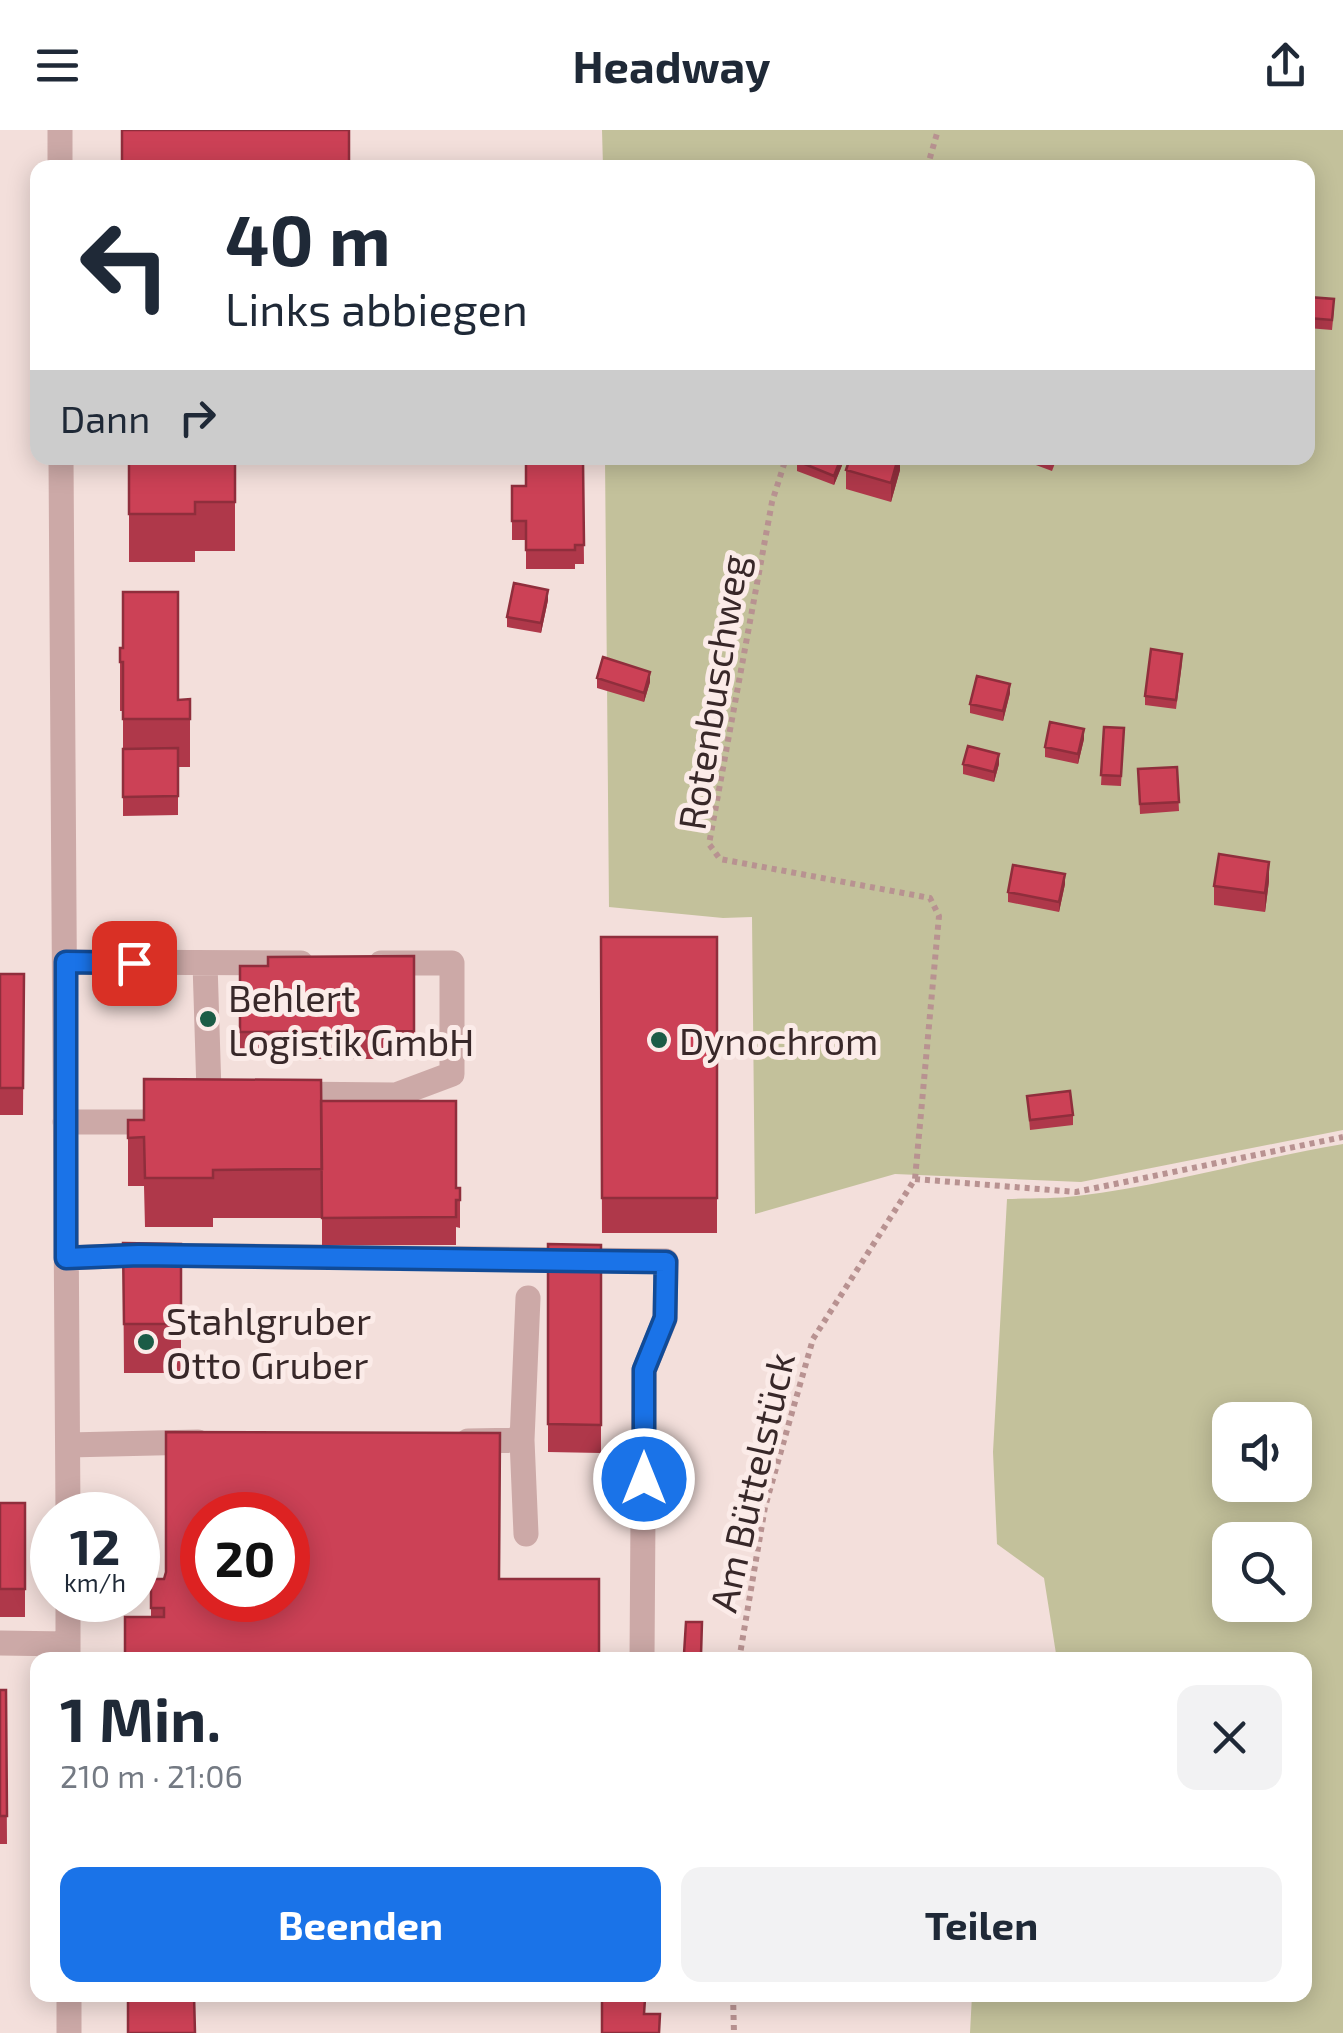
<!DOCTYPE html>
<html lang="de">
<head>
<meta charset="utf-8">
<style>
  body { margin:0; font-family:"Exo 2",sans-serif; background:#f2f2f3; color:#1f2937; height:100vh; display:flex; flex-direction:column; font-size:38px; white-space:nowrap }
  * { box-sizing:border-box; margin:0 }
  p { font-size:32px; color:#747a83 }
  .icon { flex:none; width:55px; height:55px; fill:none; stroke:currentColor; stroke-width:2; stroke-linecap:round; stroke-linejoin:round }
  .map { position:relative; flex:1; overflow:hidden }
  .panel { position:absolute; left:30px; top:1522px; width:1282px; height:350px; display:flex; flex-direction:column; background:#fff; border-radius:20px; box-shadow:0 5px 25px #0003 }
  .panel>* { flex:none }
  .guide { position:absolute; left:30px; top:30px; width:1285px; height:305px; border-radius:20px; box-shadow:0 5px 25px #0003; background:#fff; color:#1f2937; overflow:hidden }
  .tools { position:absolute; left:1212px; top:1272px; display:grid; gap:20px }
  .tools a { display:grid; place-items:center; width:100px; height:100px; border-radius:20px; background:#fff; box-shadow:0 5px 25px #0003; font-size:50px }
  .speed { position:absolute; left:30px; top:1362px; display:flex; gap:20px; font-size:50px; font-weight:700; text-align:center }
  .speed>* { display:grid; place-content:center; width:130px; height:130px; border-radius:50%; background:#fff; box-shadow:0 5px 25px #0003; line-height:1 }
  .speed small { font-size:25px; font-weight:400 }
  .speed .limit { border:15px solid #d22; background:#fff; color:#111 }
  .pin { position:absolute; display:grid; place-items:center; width:85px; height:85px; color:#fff; margin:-42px; border-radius:20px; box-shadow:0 5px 15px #0006 }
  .me { position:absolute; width:110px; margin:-55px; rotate:0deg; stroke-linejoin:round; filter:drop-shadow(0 0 8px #0008) }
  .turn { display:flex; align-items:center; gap:35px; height:210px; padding:0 30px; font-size:45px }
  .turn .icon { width:130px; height:130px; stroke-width:2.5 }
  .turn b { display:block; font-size:70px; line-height:85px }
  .then { display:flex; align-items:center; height:95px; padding:0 30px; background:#0003; gap:20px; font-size:38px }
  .round { display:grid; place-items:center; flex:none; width:105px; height:105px; border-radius:20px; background:#f2f2f3 }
  .head { display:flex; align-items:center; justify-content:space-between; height:170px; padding:0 30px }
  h1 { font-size:60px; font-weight:700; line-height:75px }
  .cta { display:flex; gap:20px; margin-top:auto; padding:20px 30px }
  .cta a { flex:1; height:115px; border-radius:20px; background:#1a73e8; color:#fff; font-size:40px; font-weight:700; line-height:115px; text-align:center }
  .cta a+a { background:#f2f2f3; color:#1f2937 }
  header { display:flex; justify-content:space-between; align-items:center; height:130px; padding:0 30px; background:#fff; font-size:45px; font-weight:700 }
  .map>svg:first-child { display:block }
  .green { fill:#c3c19b; fill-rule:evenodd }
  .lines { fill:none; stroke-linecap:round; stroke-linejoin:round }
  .path { stroke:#b89291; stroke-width:6; stroke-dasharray:5 5; stroke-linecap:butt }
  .minor { stroke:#cca9a7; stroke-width:25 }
  .wall { fill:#af384a }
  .shaded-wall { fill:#8f2e3c }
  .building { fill:#cc4156; stroke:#8f2e3c; stroke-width:2.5; fill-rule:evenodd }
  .route-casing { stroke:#114b97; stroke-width:25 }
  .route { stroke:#1a73e8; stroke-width:18 }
  .poi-dot { fill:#1b5c46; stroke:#fbebe8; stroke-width:4 }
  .labels { text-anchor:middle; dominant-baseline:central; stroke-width:10; stroke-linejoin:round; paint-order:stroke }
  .street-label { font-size:38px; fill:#382829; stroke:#fbebe8 }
  .poi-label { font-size:38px; fill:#382829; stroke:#fbebe8; text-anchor:start }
</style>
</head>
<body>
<header><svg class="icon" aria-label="menu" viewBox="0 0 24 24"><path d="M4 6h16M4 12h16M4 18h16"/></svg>Headway<svg class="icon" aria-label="share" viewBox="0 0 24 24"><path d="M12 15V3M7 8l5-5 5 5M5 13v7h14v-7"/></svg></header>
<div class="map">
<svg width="1343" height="1903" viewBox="0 0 1343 1903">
  <rect width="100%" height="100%" fill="#f3dfdb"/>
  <!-- green -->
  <path class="green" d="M602,0h741v1000l-262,52 -186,-8 -140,40 -3,-297 -29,1 -114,-11 -4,-449h703v-290l-705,-1z
    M1343,1014v889h-373l2,-38h333v-335h-248l-13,-82 -47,-34 -4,-92 14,-253c23,-1 47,0 70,-3 90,-11 177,-37 266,-52zM1230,1290h65v65h-65zM1230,1410h65v65h-65z"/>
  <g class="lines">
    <!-- path -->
    <path class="path" d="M927,38l11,-38
      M915,1049l161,13 267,-55
      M739,1530l26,-153 48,-168 102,-160 24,-263 -9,-18 -210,-39 -11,-15 63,-342 14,-44
      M733,1865l1,38"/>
    <!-- minor -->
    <path class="minor" d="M60,38v-38
      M61,328l7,1057
      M66,832l235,1
      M205,833l4,129 19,1
      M288,964l108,1 56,-21v-111h-71
      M65,992h95
      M67,1128l72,-3 527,6 -1,58 -21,51 -2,290
      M522,1310l6,-142
      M468,1311l54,-1 4,94
      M68,1315l130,-3
      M0,1513l68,1
      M68,1530v-60
      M69,1865v38"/>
  </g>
  <!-- wall -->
  <path class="wall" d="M349,0v38h-227z
    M1308,147l1,20 25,12 -2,21 -24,-2z
    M129,328h106v93h-40v11h-66z
    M845,328l-11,27 -37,-14v-10z
    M900,328v12l-9,32 -45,-13v-19z
    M1017,328h40l-5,13z
    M574,331h9l1,103h-9v5h-49v-29h-14v-54h14z
    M548,470l-7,33 -34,-6v-10z
    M120,518l58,52 12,-1v68h-12v48l-55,1v-105h-3z
    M1182,533l-6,46 -31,-4v-9z
    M597,548l53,4 -6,20 -47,-14z
    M1010,563l-7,28 -33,-8v-9z
    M1104,597l20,1 -3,58 -20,-1z
    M1084,609l-6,25 -33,-7v-10z
    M963,634h36l-5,18 -31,-8z
    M1177,637l2,44 -39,3 -2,-45z
    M1269,751l-4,31 -51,-7v-19z
    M1065,754l-6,28 -51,-10v-10z
    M601,807h116v296h-115z
    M414,826v103h-174v-93h28z
    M0,844h24l-1,141h-23z
    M1027,966l46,19v10l-43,5z
    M321,971l135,87 4,12v28l-4,-1v18h-134v-27h-109v9h-68l-1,-41h-16v-66h16z
    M123,1113l58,1v129h-57z
    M548,1114l53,1v208l-53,-1z
    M0,1373h25v114h-25z
    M151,1449h349l99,81 -448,-43z
    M0,1560h6l1,154h-7z"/>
  <!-- shaded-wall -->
  <path class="shaded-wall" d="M841,328h4l-11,27v-9z
    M898,328h2v12l-9,32v-19z
    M548,460v10l-7,33v-10z
    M650,542v10l-6,20v-9z
    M1010,554v9l-7,28v-10z
    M1084,599v10l-6,25v-10z
    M999,624v10l-5,18v-10z
    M1269,732v19l-4,31v-19z
    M1065,744v10l-6,28v-10z"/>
  <!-- building -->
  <path class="building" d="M122,0h227v33h-138v5h-89z
    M1308,147h2l-1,20 25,2 -2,21 -24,-2z
    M129,328h106v44h-40v12h-66z
    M526,328h49l-1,3h9l1,84h-9v5h-49v-29h-14v-35h14z
    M799,328h42l-7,18 -37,-15z
    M850,328h48l-7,25 -45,-13z
    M514,453l34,7 -7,33 -34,-6z
    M123,462h55v108l12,-1v20h-67v-57h-3v-14h3z
    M1151,519l31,5 -6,46 -31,-4z
    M603,527l47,15 -6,21 -47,-15z
    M977,546l33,8 -7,27 -33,-7z
    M1050,592l34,7 -6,25 -33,-7z
    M1104,597l20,1 -3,48 -20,-1z
    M968,616l31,8 -5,18 -31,-8z
    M178,618v48l-55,1v-48z
    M1177,637l2,35 -39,2 -2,-35z
    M1219,724l50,8 -4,31 -51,-7z
    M1013,735l52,9 -6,28 -51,-10z
    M601,807h116v261h-115z
    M414,826v75l-174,1v-66h28v-9z
    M0,844h24l-1,114h-23z
    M144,949l177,1 1,89 -109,1v8h-68l-1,-41 -16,1v-18h16z
    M1070,961l3,24 -43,5 -3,-24z
    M321,971h135v87h4v12h-4v17l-134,1z
    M123,1113l58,1v80h-57z
    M548,1114l53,1v180l-53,-1z
    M166,1302l334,1 -1,146h100v81h-474v-43h39v-9h-13v-29h13l2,-7zM202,1385h86v85h-86z
    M0,1373h25v86h-25z
    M686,1492h16l-1,33 -17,-1z
    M684,1527h17v3h-17z
    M0,1560h6l1,126h-7z
    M128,1865h66l1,38h-67z
    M602,1868l43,1 -1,15h16l-1,19h-57z"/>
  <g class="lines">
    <!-- route casing -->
    <g class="route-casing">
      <path id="route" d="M134,833l-68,-1v296l73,-3 527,7 -1,56 -21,52v109"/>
    </g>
    <!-- route -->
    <use href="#route" class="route"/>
  </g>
  <!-- markers -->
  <g class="poi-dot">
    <circle cx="208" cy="889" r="10"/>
    <circle cx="659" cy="910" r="10"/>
    <circle cx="146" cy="1212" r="10"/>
  </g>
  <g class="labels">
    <!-- street labels -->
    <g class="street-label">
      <text transform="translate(712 562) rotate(-81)">Rotenbuschweg</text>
      <text transform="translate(751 1352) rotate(-77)">Am Büttelstück</text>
    </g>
    <!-- poi labels -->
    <g class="poi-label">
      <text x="228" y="867">Behlert<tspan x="228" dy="44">Logistik GmbH</tspan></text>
      <text x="679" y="910">Dynochrom</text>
      <text x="166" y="1190">Stahlgruber<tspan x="166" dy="44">Otto Gruber</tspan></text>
    </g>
  </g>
</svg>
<div class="tools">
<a><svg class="icon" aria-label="sound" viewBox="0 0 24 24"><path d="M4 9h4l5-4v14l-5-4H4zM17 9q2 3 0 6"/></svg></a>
<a><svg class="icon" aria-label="search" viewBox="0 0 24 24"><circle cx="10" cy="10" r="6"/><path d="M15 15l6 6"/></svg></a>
</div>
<div class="speed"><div>12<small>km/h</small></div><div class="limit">20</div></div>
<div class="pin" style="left:134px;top:833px;background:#d93025"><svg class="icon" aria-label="arrive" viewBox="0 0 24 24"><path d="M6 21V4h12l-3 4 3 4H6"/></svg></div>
<svg class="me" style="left:644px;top:1349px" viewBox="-20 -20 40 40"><circle r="17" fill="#1a73e8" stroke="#fff" stroke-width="3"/><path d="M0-11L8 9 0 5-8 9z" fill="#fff"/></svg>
<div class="guide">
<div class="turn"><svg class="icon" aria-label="left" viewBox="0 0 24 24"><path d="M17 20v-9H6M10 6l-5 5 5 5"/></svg><div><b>40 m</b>Links abbiegen</div></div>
<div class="then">Dann<svg class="icon" aria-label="right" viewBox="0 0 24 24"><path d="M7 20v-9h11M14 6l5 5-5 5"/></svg></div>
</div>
<section class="panel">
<div class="head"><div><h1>1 Min.</h1><p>210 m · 21:06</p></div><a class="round"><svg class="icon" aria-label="close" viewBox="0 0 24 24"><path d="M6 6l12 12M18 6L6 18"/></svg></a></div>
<div class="cta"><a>Beenden</a><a>Teilen</a></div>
</section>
</div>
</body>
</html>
